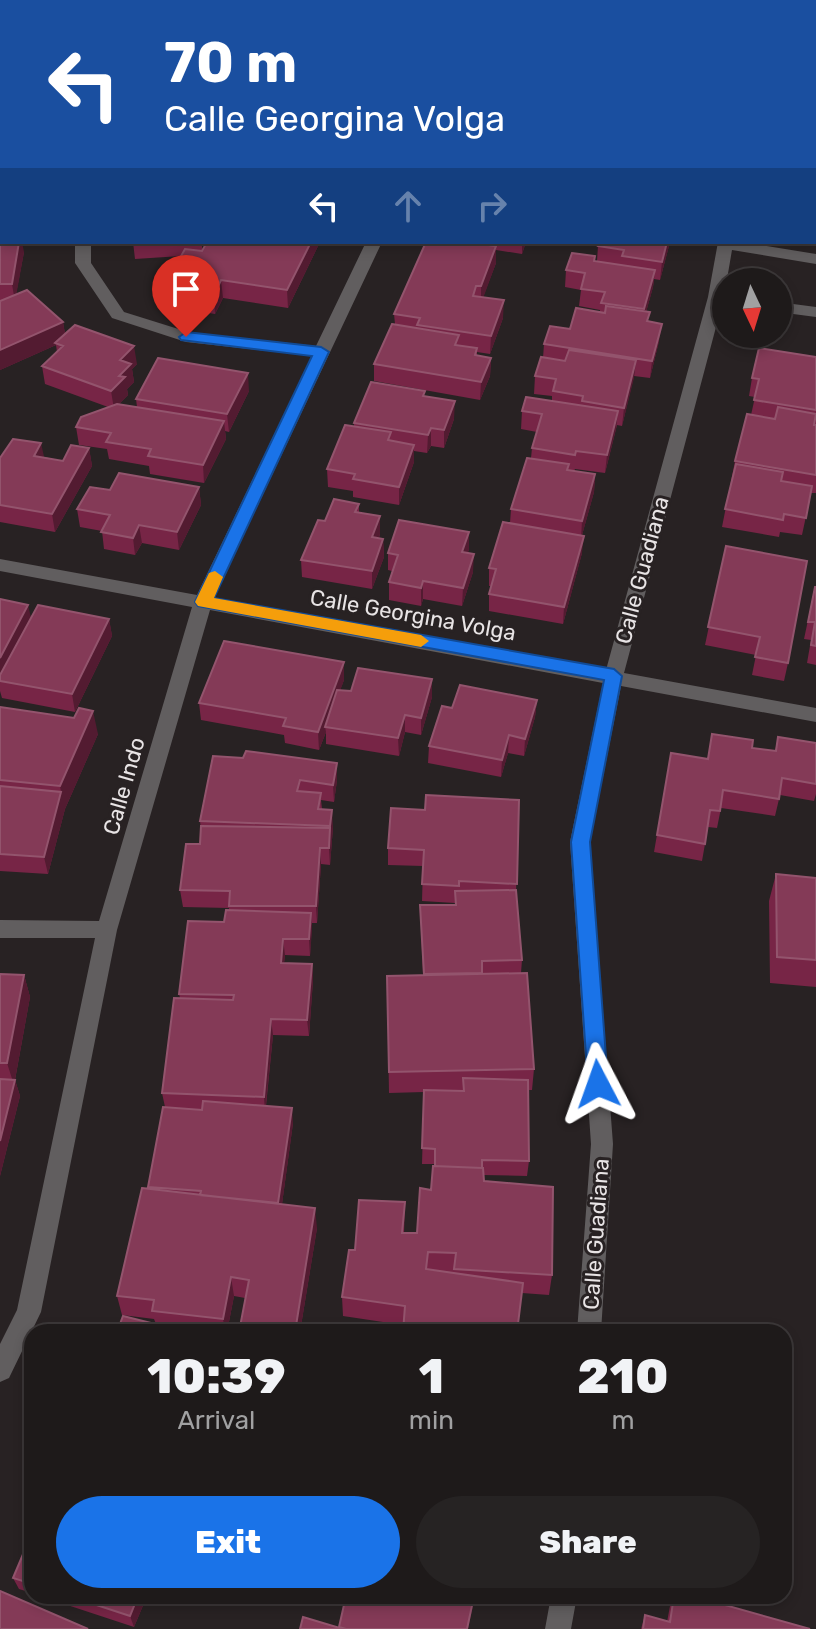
<!DOCTYPE html>
<html lang="en">
<head>
<meta charset="utf-8">
<style>
  body { margin:0; font-family:Rubik,sans-serif; background:#262323; color:#f1f3f6; height:100vh; display:flex; flex-direction:column; font-size:30px; white-space:nowrap }
  * { box-sizing:border-box; margin:0 }
  p { font-size:26px; color:#a1a1a2 }
  .icon { flex:none; width:44px; height:44px; fill:none; stroke:currentColor; stroke-width:2; stroke-linecap:round; stroke-linejoin:round }
  .map { position:relative; flex:1; overflow:hidden }
  .details { position:absolute; left:24px; top:1324px; width:768px; height:280px; display:flex; flex-direction:column; background:#1e1a1a; border-radius:24px; box-shadow:0 4px 12px #0003,0 0 0 2px #3c3839 }
  .details>* { flex:none }
  .hud { position:absolute; left:0px; top:0px; width:816px; height:244px; box-shadow:0 4px 12px #0003,0 0 0 2px #3c3839; background:#1a4fa0; color:#fff; overflow:hidden }
  .needle { width:52px; rotate:176deg }
  .buttons { position:absolute; left:712px; top:268px; display:grid; gap:16px }
  .buttons a { display:grid; place-items:center; width:80px; height:80px; border-radius:50%; background:#1e1a1a; box-shadow:0 4px 12px #0003,0 0 0 2px #3c3839; font-size:40px }
  .pin { position:absolute; display:grid; place-items:center; width:68px; height:68px; color:#fff; margin:-82px -34px; border-radius:50% 50% 50% 0; rotate:-45deg; box-shadow:0 0 8px #0007 }
  .pin .icon { rotate:45deg }
  .me { position:absolute; width:88px; margin:-44px; rotate:356deg; stroke-linejoin:round; filter:drop-shadow(0 0 6px #0008) }
  .turn { display:flex; align-items:center; gap:28px; height:168px; padding:0 32px; font-size:36px }
  .turn .icon { width:104px; height:104px; stroke-width:2.5 }
  .turn b { display:block; font-size:56px; line-height:68px }
  .lanes { display:flex; align-items:center; height:76px; padding:0 32px; background:#0003; justify-content:center; gap:40px; direction:ltr }
  .lanes .off { opacity:.35 }
  .eta { display:flex; justify-content:space-evenly; align-items:center; height:136px; text-align:center }
  .eta b { font-size:48px; font-weight:800; line-height:56px }
  .action { display:flex; gap:16px; margin-top:auto; padding:16px 32px }
  .action a { flex:1; height:92px; border-radius:48px; background:#1a73e8; color:#fff; font-size:32px; font-weight:800; line-height:92px; text-align:center }
  .action a+a { background:#262323; color:#f1f3f6 }
  .map>svg:first-child { display:block }
  .lines { fill:none; stroke-linecap:round; stroke-linejoin:round }
  .minor { fill:#615e5f; fill-rule:evenodd }
  .wall { fill:#772546 }
  .shaded-wall { fill:#531b31 }
  .building { fill:#843a57; stroke:#93546d; stroke-width:2 }
  .route { fill:#1a73e8; stroke:#114b97; stroke-width:2 }
  .slow { fill:#f59e0b }
  .labels { text-anchor:middle; dominant-baseline:central; stroke-width:6; stroke-linejoin:round; paint-order:stroke }
  .street-label { font-size:22px; fill:#e8e4e5; stroke:#282223 }
</style>
</head>
<body>
<div class="map">
<svg width="816" height="1629" viewBox="0 0 816 1629">
  <rect width="100%" height="100%" fill="#282223"/>
  <g class="lines">
    <!-- minor -->
    <path class="minor" d="M85,0h14v2h-14z
      M537,0h15l-17,2z
      M814,93h2l-2,10z
      M75,242h16v21l33,49 64,20 128,14 50,-104h16l-168,356 392,72 102,-373 10,-55h23l75,12v10l-84,-14 -8,47 -100,376 192,35v14l-195,-36 -31,156 23,302 -12,188h-24l14,-188 -21,-302 33,-159 -393,-73 -93,320 -76,382 -32,66 -9,4v-38l17,-34 78,-372h-95v-18l99,1 93,-314 -192,-36v-12l197,36 115,-239 -126,-14 -74,-24 -37,-55z
      M778,302l38,5v10l-38,-5z
      M551,1596h26l-6,33h-26z"/>
  </g>
  <!-- wall -->
  <path class="wall" d="M0,0h42l-1,2h-39v240l22,10 -8,42 47,28 2,12 72,30 -5,5 2,13 -7,7 1,6 -9,9 18,3 -1,-8 113,-8 -20,41 -4,-1 1,8 -22,44 -54,-9 -1,-8 -40,-7 -2,-10 -28,-4 -3,-18 32,-20 -63,-23 -3,-18 15,-14 -1,-7 -56,25z
    M586,0h127v2h-127z
    M772,0h38v2h-36z
    M814,6h2v61h-2z
    M814,160h2v54h-2z
    M133,242h69v9l16,-7 1,-2h101l-32,66 -65,-10 -8,16 -19,-3 -2,-18 4,-8 -20,-3 -2,-17 5,-9 -46,3z
    M426,242h100l-4,12 -26,-4v13l-13,34 20,21 -13,36 -13,-2v3l14,3 -1,18 -10,24 -106,-19v-17l21,-40 -1,-10z
    M670,242l-10,38 -6,-1 -1,8 -7,25 2,10 11,19 -9,37 -16,-2 -12,50 -5,-1 -12,48 -30,-4 -1,2 21,3 -1,18 -12,43v18l-19,71 -74,-13v-17l2,-8h-2v-18l21,-45 1,-14 20,-51 1,-10 5,-16 -16,-3 1,-18 30,-10v-5l-18,-2 1,-18 8,-18 1,-14 56,-32v-2l-21,-4 2,-16 -16,-3 1,-17 29,-14v5h2l1,-15z
    M816,357v136h-5l-9,42 -22,-3 -1,5 -57,-10 13,-66 16,-46 4,-18 -6,-1 3,-18z
    M425,397l29,22 -10,29 -13,-2 -4,7 -13,-2v11l-15,43 -46,-8v-6l-25,-4 -1,-18 27,-43v-3z
    M89,448l3,18 -37,66 -55,-10v-64l44,-1 19,4z
    M199,487l2,18 -22,45 -37,-7 -7,12 -31,-6 -2,-18 -22,-4 -3,-18 33,-19z
    M359,504v9l21,21 -1,4 4,1 1,18 -12,32 -70,-12 -1,-17 24,-39z
    M726,546l62,117 -4,18 -32,-6 4,-20 -51,-10z
    M469,550l-2,3 6,19 -11,34 -39,-7 -2,7 -32,-6v-18l3,-11 -4,-1v-17z
    M815,587h1v78l-9,-2 4,-23 -7,-1z
    M0,599l31,18 78,2 3,17 -37,76 -73,-14 -2,-7z
    M344,662v18l-4,10 11,1 81,-12v18l-11,38 -16,-3 -6,24 -73,-12v-12l-7,18 -34,-7 -1,-8 -83,-15 -2,-17z
    M537,700l-2,17 -11,39 -16,-3 -7,24 -73,-14 1,-17 23,-38z
    M0,707l98,27 -33,75 -17,65 -48,-3z
    M778,737l38,6v51l-2,7 -34,-6 -5,21 -54,-8 -4,20 -9,-1 -6,34 -48,-9 17,-99 36,6 45,-11 23,3z
    M213,756l124,24 -3,22 -13,-2 1,9 11,18 -3,38 -9,-1 -4,59h-5l-2,33 -25,-1 -1,8 28,1 1,16 -4,56 -36,-1 -7,71 27,17 -11,81 35,24 -17,104h-61l6,-34 -11,-2 -7,36h-110l39,-8 -2,-5 -32,-4 -5,-19 31,-107v-2l17,-80 -3,-14 18,-95 -1,-4 45,-72 5,-12v-2l-46,-1 -3,-17 20,-46 1,-14 -1,-9z
    M519,800l-3,93 6,67 -1,13 13,96 -2,21h-4l1,71 -2,15 -44,-1 1,6 68,94 -3,20 -27,-2 -119,32 -60,-9 -1,-19 13,-47 50,-48 -1,31h13l14,-43 4,-24v-2h-13l2,-72 -35,1 -2,-117 36,-1 -3,-70h35v-2l-33,-2 1,-35 -35,-1v-17l37,-38z
    M776,874l40,4v109l-46,-4 -1,-82z
    M0,974l24,1 6,22 -15,83 5,16 -20,80z
    M32,1533v60l-13,-4 -6,-11z
    M40,1596h107l-13,31z
    M674,1596l136,33h-169l4,-14 22,7 3,-16z"/>
  <!-- shaded-wall -->
  <path class="shaded-wall" d="M459,0h14v2h-17z
    M680,0h33v2h-37z
    M724,0h39l-9,2h-30z
    M786,0h24v2h-25z
    M816,50v17h-2v-16z
    M19,242h3l2,10 -9,50 -3,-18z
    M311,242h9l-32,66 -1,-18z
    M522,242h4l-4,12z
    M667,242h3l-10,38 2,-18z
    M496,246v17l-15,41v-18z
    M655,270l-2,17 -11,40 2,-18z
    M221,280l2,18 -8,16 -1,-18z
    M504,300l-1,18 -13,36 1,-18z
    M63,322l3,18 -11,3 1,2 -56,25v-20z
    M662,324l-3,17 -9,37 2,-17z
    M134,346l3,18 -5,5 2,13 -7,7 1,6 -14,14 -3,-18 9,-31z
    M491,358l-1,18 -10,24 1,-18z
    M636,360l-2,18 -12,48 2,-18z
    M248,373l1,18 -20,41 -2,-18z
    M455,401l-1,18 -10,29v-18z
    M618,411l-2,18 -11,44 2,-18z
    M224,421l2,18 -22,44 -1,-18z
    M431,428v18l-4,7 1,-18z
    M41,443l4,18 -11,-5z
    M414,445v17l-15,43v-18z
    M89,448l3,18 -37,66 -3,-18z
    M595,474l-1,18 -13,47 1,-18z
    M199,487l2,18 -22,45 -2,-18z
    M380,516v18l-7,21 -1,-18z
    M139,525l3,18 -7,12 -2,-17z
    M469,532v18l-7,20v-18z
    M584,536l-2,17 -19,71 1,-17z
    M383,539l1,18 -12,32v-18z
    M474,554l-1,18 -11,34 1,-18z
    M423,581v18l-2,7v-18z
    M28,605l4,17 -32,59v-23z
    M109,619l3,17 -37,76 -3,-18z
    M344,662v18l-17,47h-2l1,5 -7,18 -1,-18z
    M432,679v18l-11,38v-17z
    M537,700l-2,17 -11,39 1,-17z
    M93,711l5,23 -33,75 -17,65 -4,-17 17,-65 -1,-6z
    M405,715v17l-6,24 -1,-18z
    M509,735l-1,18 -7,24 1,-17z
    M337,763v17l-3,22 -1,-17z
    M332,810l1,17 -3,38 -1,-17z
    M320,848l1,16 -4,59 -1,-17z
    M311,913l1,17 -2,26 -1,-17z
    M283,939l2,16 -3,24 -1,-16z
    M312,964l1,16 -4,56 -2,-16z
    M24,975l6,22 -16,88 -7,-22z
    M271,1019l2,16 -8,77 -1,-15z
    M15,1080l5,16 -20,80v-35z
    M292,1108l1,15 -13,96 -2,-15z
    M315,1208l2,20 -17,104h-5z
    M231,1277l3,19 -7,36h-2l-2,-13z
    M138,1596h9l-13,31 -4,-11z
    M474,1596h1l-7,33h-1z"/>
  <!-- building -->
  <path class="building" d="M0,0h39v2h-37v79h-2z
    M132,0h77v2h-77z
    M238,0h35l1,2h-36z
    M382,0h62l-2,2h-63z
    M587,0h74l4,2h-74z
    M814,6h2v23l-2,-3z
    M0,90h2v40h-2z
    M0,139h2v34h-2z
    M814,160h2v36h-2z
    M0,182h2v41l-2,1z
    M0,230h2v12h17l-7,42h-12z
    M207,242l11,2 1,-2h92l-24,48 -66,-10 -7,16 -20,-3 13,-24 -31,-4 9,-16 17,2z
    M426,242h39l31,4 -15,40h-5l-3,10 31,4 -13,36 -74,-11 3,-7 -26,-4z
    M600,242h67l-5,20 -40,-6 2,-6 -26,-4z
    M572,253l23,3 -1,5 61,9 -11,39 -43,-6 4,-11 -24,-3 4,-16 -19,-3z
    M27,290l36,32 -63,28v-49z
    M606,306l44,6 -3,9 15,3 -10,37 -108,-17 6,-18 20,3 6,-21 29,5z
    M392,324l67,11 -4,10 22,3 -2,7 16,3 -10,24 -107,-18z
    M75,325l59,21 -14,14 11,4 -12,12 6,1 -14,14 -69,-25 21,-20 -8,-3z
    M759,348l57,9v53l-62,-10 5,-21 -7,-1z
    M569,350l67,10 -12,48 -42,-7 1,-5 -30,-5 3,-12 -21,-3 6,-19 24,4z
    M158,358l90,15 -21,41 -91,-15z
    M371,382l54,9 -2,5 32,5 -11,29 -13,-2 -3,7 -74,-12z
    M526,397l92,14 -11,44 -31,-4 -1,4 -43,-7 10,-34 -20,-3z
    M117,404l107,17 -21,44 -55,-9 3,-7 -45,-7 5,-9 -35,-6 5,-10z
    M778,407l38,7 -2,11h2v50l-81,-14 12,-47 28,5z
    M345,425l46,7 -3,8 26,5 -15,42 -46,-8 2,-5 -28,-5z
    M13,439l28,4 -7,13 29,5 8,-16 18,3 -37,66 -52,-9v-47z
    M527,458l42,6 -2,6 28,4 -13,47 -71,-12z
    M736,464l47,8 -2,9 31,5 -6,32 -22,-4 -1,6 -58,-11z
    M119,473l80,14 -22,45 -38,-7 -6,13 -32,-6 9,-17 -33,-6 13,-22 20,3z
    M334,499l25,5 -4,8 25,4 -8,21 11,2 -11,32 -71,-11 17,-40 7,1z
    M399,520l70,12 -7,20 12,2 -11,34 -40,-7 -2,7 -32,-6 9,-27 -10,-2z
    M503,522l81,14 -20,71 -75,-13 7,-25 -7,-1z
    M726,546l81,15 -19,102 -33,-6 5,-20 -52,-10z
    M815,587h1v59l-5,-1 4,-23h-7z
    M0,599l28,6 -28,53z
    M38,605l71,14 -37,75 -72,-13v-6z
    M224,641l120,21 -26,70 -35,-6 3,-8 -87,-15z
    M358,668l74,11 -11,39 -16,-3 -7,23 -73,-11 12,-37 14,1z
    M460,685l77,15 -12,39 -16,-4 -7,25 -73,-14 13,-40 10,2z
    M0,707l74,11 5,-10 14,3 -33,75 -60,-6z
    M712,734l41,6 -1,8 24,3 2,-14 38,6v41l-34,-6 -3,21 -56,-9 -3,21 -10,-1 -5,34 -48,-9 14,-82 37,6z
    M246,751l91,12 -4,22 -33,-5 -3,11 24,2 -3,16 14,1 -2,16 -130,-5 13,-65 30,2z
    M0,786l61,6 -17,65 -44,-3z
    M426,795l93,5 -2,84 -58,-3v5l-37,-2 2,-34 -36,-2 3,-40 34,2z
    M201,826l129,2 -1,20h-9l-4,58h-87l1,-15 -50,-1 6,-46h14z
    M776,874l40,4v82l-39,-3z
    M516,890l6,70 -40,1v12l-58,1 -4,-69h36l-1,-14z
    M226,910l85,3 -2,26h-26l-2,24 31,1 -5,56 -36,-1 -7,78 -102,-4 12,-95 59,2 1,-5 -55,-1 9,-73 36,1z
    M527,973l7,96 -145,3 -2,-96z
    M0,974l24,1 -17,88h-7z
    M463,1078l65,2 1,81 -47,-1v8l-47,-2v-17l-13,-1 2,-58 40,1z
    M0,1079l15,1 -15,61z
    M203,1101l89,7 -14,95 -78,-8 1,-4 -53,-4 15,-80 39,3z
    M433,1166l50,2 1,13 69,6 -1,88 -98,-6 2,-16 -28,-1 -2,17 97,14 -6,49h-114l2,-26 -63,-9 7,-47h6l4,-50 46,2 -3,31h15l3,-45 11,2z
    M142,1188l173,20 -20,124h-56l10,-52 -18,-3 -8,42 -71,-8 2,-11 -37,-4z
    M123,1316l64,16h-70z
    M32,1533v51l-19,-6z
    M0,1591l88,38h-88z
    M69,1596h69l-8,20z
    M346,1596h128l-7,33h-121l-7,-2z
    M674,1596h19l117,33h-167l2,-14 25,7z
    M303,1617l40,12h-43z"/>
  <!-- route -->
  <path class="route" d="M186,332l135,15 8,5 -115,246 400,71 8,7 -32,166 18,242 -3,6 -7,3 -7,-3 -3,-6 -17,-242 33,-162 -406,-74 -3,-4 117,-246 -131,-16 -2,-3z"/>
  <!-- slow -->
  <path class="slow" d="M215,571l8,6 -9,21 207,37 8,6 -8,6 -223,-41 -3,-4 14,-29z"/>
  <g class="labels">
    <!-- street labels -->
    <g class="street-label">
      <text transform="translate(642 570) rotate(-75)">Calle Guadiana</text>
      <text transform="translate(413 615) rotate(10)">Calle Georgina Volga</text>
      <text transform="translate(124 786) rotate(-74)">Calle Indo</text>
      <text transform="translate(596 1234) rotate(-86)">Calle Guadiana</text>
    </g>
  </g>
</svg>
<div class="buttons">
<a><svg class="needle" viewBox="-14 -14 28 28"><path d="M0-13l5 13h-10z" fill="#e53935"/><path d="M0 13l5-13h-10z" fill="#a1a1a2"/></svg></a>
</div>
<div class="pin" style="left:186px;top:337px;background:#d93025"><svg class="icon" aria-label="arrive" viewBox="0 0 24 24"><path d="M6 21V4h12l-3 4 3 4H6"/></svg></div>
<svg class="me" style="left:598px;top:1084px" viewBox="-20 -20 40 40"><path d="M0-17L14 15 0 8-14 15z" fill="#1a73e8" stroke="#fff" stroke-width="4"/></svg>
<div class="hud">
<div class="turn"><svg class="icon" aria-label="left" viewBox="0 0 24 24"><path d="M17 20v-9H6M10 6l-5 5 5 5"/></svg><div><b>70 m</b>Calle Georgina Volga</div></div>
<div class="lanes"><svg class="icon" aria-label="left" viewBox="0 0 24 24"><path d="M17 20v-9H6M10 6l-5 5 5 5"/></svg><svg class="icon off" aria-label="ahead" viewBox="0 0 24 24"><path d="M12 20V5M6 11l6-6 6 6"/></svg><svg class="icon off" aria-label="right" viewBox="0 0 24 24"><path d="M7 20v-9h11M14 6l5 5-5 5"/></svg></div>
</div>
<section class="details">
<div class="eta">
<div><b>10:39</b><p>Arrival</p></div>
<div><b>1</b><p>min</p></div>
<div><b>210</b><p>m</p></div>
</div>
<div class="action"><a>Exit</a><a>Share</a></div>
</section>
</div>
</body>
</html>
